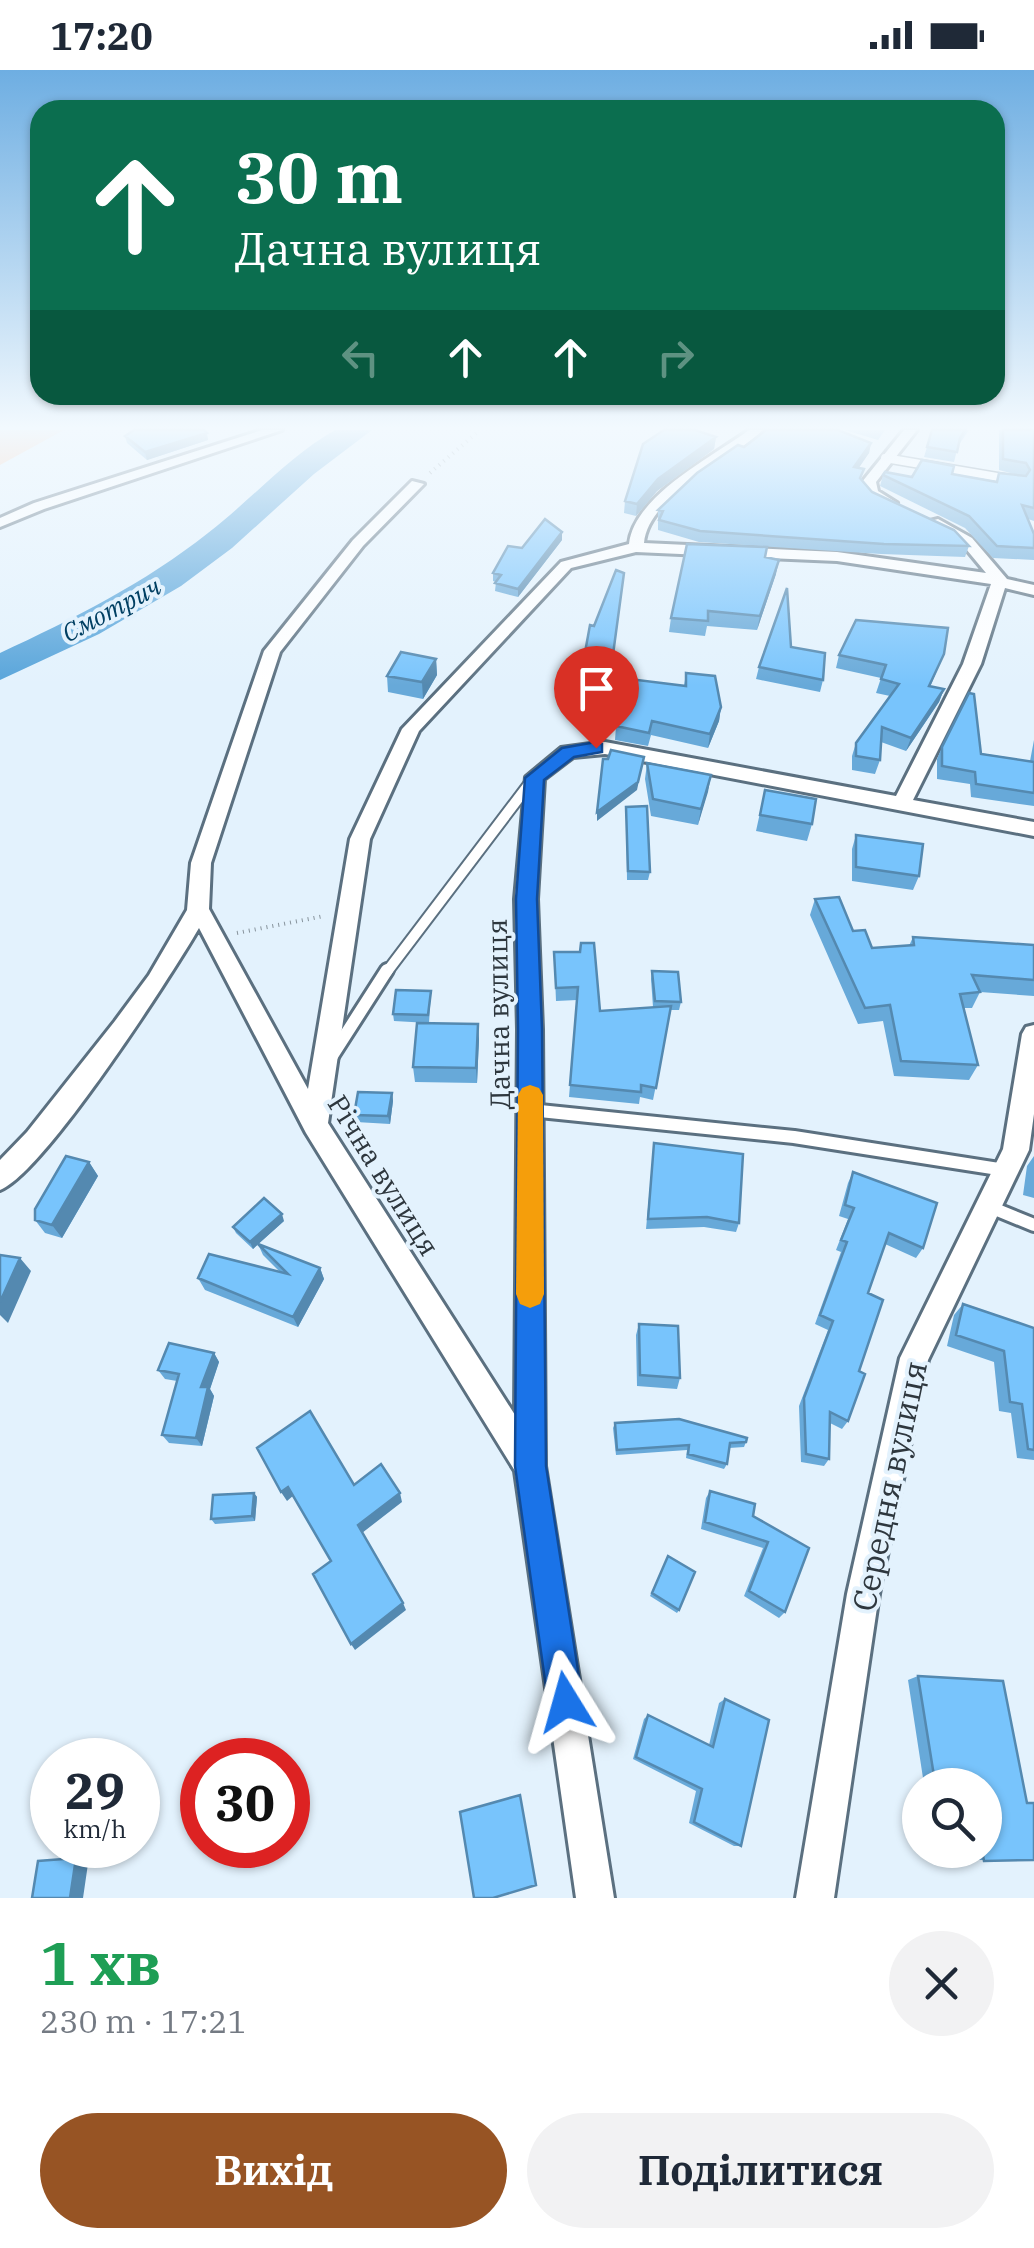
<!DOCTYPE html>
<html lang="uk">
<head>
<meta charset="utf-8">
<style>
  body { margin:0; font-family:"IBM Plex Serif",serif; background:#f2f2f3; color:#1f2937; height:100vh; display:flex; flex-direction:column; font-size:38px; white-space:nowrap }
  * { box-sizing:border-box; margin:0 }
  p { font-size:32px; color:#747a83 }
  .icon { flex:none; width:55px; height:55px; fill:none; stroke:currentColor; stroke-width:2; stroke-linecap:round; stroke-linejoin:round }
  .map { position:relative; height:1828px; overflow:hidden }
  .side { display:flex; flex-direction:column; background:#fff; flex:1 }
  .side>* { flex:none }
  .top-card { position:absolute; left:30px; top:30px; width:975px; height:305px; border-radius:30px; box-shadow:0 2px 8px #0004; background:#0b6e4f; color:#fff; overflow:hidden }
  .tools { position:absolute; left:902px; top:1698px; display:grid; gap:20px }
  .tools a { display:grid; place-items:center; width:100px; height:100px; border-radius:50%; background:#fff; box-shadow:0 2px 8px #0004; font-size:50px }
  .speed { position:absolute; left:30px; top:1668px; display:flex; gap:20px; font-size:50px; font-weight:700; text-align:center }
  .speed>* { display:grid; place-content:center; width:130px; height:130px; border-radius:50%; background:#fff; box-shadow:0 2px 8px #0004; line-height:1 }
  .speed small { font-size:25px; font-weight:400 }
  .speed .limit { border:15px solid #d22; background:#fff; color:#111 }
  .pin { position:absolute; display:grid; place-items:center; width:85px; height:85px; color:#fff; margin:-102px -42px; border-radius:50% 50% 50% 0; rotate:-45deg; box-shadow:0 0 10px #0007 }
  .pin .icon { rotate:45deg }
  .me { position:absolute; width:110px; margin:-55px; rotate:352deg; stroke-linejoin:round; filter:drop-shadow(0 0 8px #0008) }
  .turn { display:flex; align-items:center; gap:35px; height:210px; padding:0 40px; font-size:45px }
  .turn .icon { width:130px; height:130px; stroke-width:2.5 }
  .turn b { display:block; font-size:70px; line-height:85px }
  .lanes { display:flex; align-items:center; height:95px; padding:0 40px; background:#0003; justify-content:center; gap:50px; direction:ltr }
  .lanes .off { opacity:.35 }
  .round { display:grid; place-items:center; flex:none; width:105px; height:105px; border-radius:52px; background:#f2f2f3 }
  .overview { display:flex; align-items:center; justify-content:space-between; height:170px; padding:0 40px }
  h1 { font-size:60px; font-weight:700; line-height:75px; color:#1e9e55 }
  .action { display:flex; gap:20px; margin-top:auto; padding:20px 40px }
  .action a { flex:1; height:115px; border-radius:60px; background:#975424; color:#fff; font-size:40px; font-weight:700; line-height:115px; text-align:center }
  .action a+a { background:#f2f2f3; color:#1f2937 }
  .status { display:flex; justify-content:space-between; align-items:center; height:70px; padding:0 50px; background:#fff; direction:ltr }
  .status svg { height:28px; fill:currentColor }
  .map>svg:first-child { display:block }
  .green { fill:#febf99 }
  .lines { fill:none; stroke-linecap:round; stroke-linejoin:round }
  .river { fill:#57a4da; fill-rule:evenodd }
  .lane-far2-casing { stroke:#5b7080; stroke-width:11 }
  .lane-far1-casing { stroke:#5b7080; stroke-width:14 }
  .lane-casing { stroke:#5b7080; stroke-width:18 }
  .street-casing { stroke:#5b7080; stroke-width:6 }
  .path { stroke:#87939c; stroke-width:4; stroke-dasharray:1 5; stroke-linecap:butt }
  .lane-far2 { stroke:#fff; stroke-width:8 }
  .lane-far1 { stroke:#fff; stroke-width:10 }
  .lane { stroke:#fff; stroke-width:12 }
  .street { fill:#fff; fill-rule:evenodd }
  .wall { fill:#67a9d9 }
  .shaded-wall { fill:#5489b0 }
  .building { fill:#78c4fc; stroke:#5489b0; stroke-width:2.5 }
  .route { fill:#1a73e8; stroke:#114b97; stroke-width:2.5 }
  .slow { fill:#f59e0b }
  .labels { text-anchor:middle; dominant-baseline:central; stroke-width:8; stroke-linejoin:round; paint-order:stroke }
  .far-water-label { font-size:25px; font-style:italic; fill:#003f62; stroke:#e3f2fd }
  .street-label { font-size:28px; fill:#2e373e; stroke:#e3f2fd }
  .near-street-label { font-size:32px; fill:#2e373e; stroke:#e3f2fd }
</style>
</head>
<body>
<div class="status"><b>17:20</b><svg viewBox="0 0 49 12"><path d="M0 12V9h3v3zM5 12V6h3v6zM10 12V3h3v9zM15 12V0h3v12zM26 1h20v11H26zM47 4h2v5h-2z"/></svg></div>
<div class="map">
<svg width="1034" height="1828" viewBox="0 0 1034 1828">
  <rect width="100%" height="100%" fill="#e3f2fd"/>
  <!-- green -->
  <path class="green" d="M0,360h64l-64,35z"/>
  <g class="lines">
    <!-- river -->
    <path class="river" d="M335,360h37l-58,44 -82,74 -51,38 -82,48 -99,46v-27c73,-34 145,-70 208,-120 43,-33 80,-76 127,-103z"/>
    <!-- lane-far2 casing -->
    <g class="lane-far2-casing">
      <path id="lane-far2" d="M885,388l124,21"/>
    </g>
    <!-- lane-far1 casing -->
    <g class="lane-far1-casing">
      <path id="lane-far1" d="M386,903l147,-194"/>
    </g>
    <!-- lane casing -->
    <g class="lane-casing">
      <path id="lane" d="M330,989l57,-89
        M530,1040l264,27 211,33
        M990,1137l44,18"/>
    </g>
    <!-- street casing -->
    <g class="street-casing">
      <path id="street" d="M262,360h20l-238,79 -44,18v-9l34,-15z
        M749,360h14c-31,31 -115,65 -119,113l193,9 149,21 -24,-29 -36,-22 12,-3 34,19 35,41 27,6v10l-29,-7 -24,76 -68,136 121,22v14l-429,-82 -32,3 -29,22 -7,120 5,130 3,437 69,432h-38l-61,-427 -209,-338 -107,-205c-28,48 -155,245 -199,262v-30l27,-28 88,-111 34,-46 38,-65 4,-47 73,-212 89,-111 59,-59 12,3 -61,62 -83,106 -69,211 -2,46 99,180 42,-250 52,-110 159,-167 68,-18c5,-48 83,-87 120,-114zM636,482l201,9 154,23 -28,80 -67,132 -291,-54 -44,6 -35,29 -11,122 3,130 -3,386 -187,-292 42,-284 49,-108 152,-163z
        M904,360h13l-41,52 2,9 19,12 -7,4 -24,-11 -4,-14z
        M1034,955v89l-5,36 -101,210 -49,234 -45,304h-38l51,-304 53,-236 103,-209 19,-115 4,-7z"/>
    </g>
    <!-- path -->
    <path class="path" d="M430,403l50,-43
      M237,863l87,-17"/>
    <!-- lane-far2 -->
    <use href="#lane-far2" class="lane-far2"/>
    <!-- lane-far1 -->
    <use href="#lane-far1" class="lane-far1"/>
    <!-- lane -->
    <use href="#lane" class="lane"/>
    <!-- street -->
    <use href="#street" class="street"/>
  </g>
  <!-- wall -->
  <path class="wall" d="M134,360h72l-1,1 3,9 -61,20 -20,-17 -2,-7z
    M845,360h40l-7,10z
    M932,360h37l-11,16 -4,16 -30,-5z
    M999,360h35v91l-6,-2 6,15v26l-41,-2 -28,-30 -85,-42 3,-11 29,2 40,-3 44,8 3,-9 23,3 -23,-6z
    M716,367l-2,12 -57,42 -21,25 -12,-3 1,-12z
    M871,373l-2,10 -11,15 4,12 10,12 97,54 -4,11 -84,-3 -182,-12 -41,-12v-20l86,-63z
    M562,470l-44,57 -23,-6 1,-9 -3,-1v-8l29,-25z
    M765,487l11,17 -19,56 -50,-4 -2,10 -36,-4 2,-14z
    M623,514l-17,127 -29,-3v-12l17,-70z
    M791,577l32,33 -3,12 -64,-13 3,-12z
    M944,584l-14,33 14,2 -5,13 -33,49 -25,-9 -1,18 -5,14 -23,-4v-14l4,-13 34,-47 -14,-3 5,-15 -45,-10 3,-13z
    M436,589l1,16 -14,24 -35,-7 -1,-16z
    M686,603l35,34 -2,14 -11,27 -57,-13 -3,11 -33,-6 1,-14 68,-40z
    M1034,670v66l-63,-9 -1,-13 -33,-5v-20l5,-12 88,14z
    M647,693l64,12 -13,50 -47,-9 -6,-37z
    M765,720l47,34 -5,17 -51,-10z
    M626,737l24,65 -2,8h-21z
    M856,765l63,41 -6,14 -61,-9v-32z
    M815,829l38,32 19,17 37,-2 4,-9 121,8v51l-54,-4 -8,16h-8l14,57 -9,15 -75,-4 -11,-55 -25,3 -48,-109z
    M554,882h26l20,59 53,-4 -2,-28 1,-8 29,31 -2,8h-8l-18,90 -13,-3 -1,7 -70,-7 8,-97 -21,1z
    M431,921l-2,32 -35,-2 -1,-7z
    M479,969l-2,44 -62,-1 -2,-15z
    M392,1023l1,8 -3,23 -34,-2 -2,-7z
    M654,1073l85,80 -3,9 -32,-5 -58,2z
    M1034,1086v42l-11,-3 4,-29z
    M89,1092l9,14 -36,62 -17,-5 -10,-13z
    M853,1102l70,76 -7,10 -31,-14 -17,49 -9,78 -11,50 -6,8 -12,-6 -1,36 -5,7 -23,-4 -2,-56 29,-76 -13,-6 26,-72 -5,-2 12,-31 -9,-3 9,-33z
    M284,1151l-26,23 62,24 4,11 -26,48 -93,-37 -7,-12 82,-6 -17,-17 -5,-11 -5,5 -17,-16 -3,-6z
    M963,1234l71,24v132l-17,-2 -6,-45 -12,-2 -5,-49 -47,-16 7,-31z
    M639,1254l41,54 -3,11 -40,-3 -1,-51z
    M214,1283l5,9 -9,27 4,7 -12,50 -33,-3 -7,-8 15,-54 -12,-2 -7,-9z
    M615,1353l131,19 -2,5 -15,1 -2,16 -3,5 -38,-11 1,-8 -71,5 -3,-27z
    M710,1421l99,57 -24,64 -6,6 -35,-22 19,-48 -62,-19 5,-31z
    M254,1423l3,4 -2,24 -40,3 -4,-5z
    M668,1486l11,54 -2,3 -27,-17z
    M918,1606l109,127 7,57h-63l-2,-10h16v-65h-30l-1,-5 -31,-2 -15,-98z
    M725,1629l16,147h-7l-45,-23 7,-32 -63,-32 11,-40 4,-4 61,30 10,-42z"/>
  <!-- shaded-wall -->
  <path class="shaded-wall" d="M207,363l1,7 -61,20 -2,-8z
    M716,367l-2,12 -57,42 -21,25 1,-12 21,-25z
    M871,373l-2,10 -17,25 2,-11z
    M562,462v8l-44,57v-8z
    M779,490l-3,14 -19,56 3,-14z
    M436,589l1,16 -14,24 -1,-17z
    M944,619l-5,13 -33,49 5,-13z
    M721,637l-2,14 -11,27 2,-14z
    M644,687l-7,33 -40,31v-9z
    M711,705l-3,17 -10,33 3,-16z
    M478,954l1,15 -2,44 -1,-15z
    M392,1023l1,8 -3,23 -2,-8z
    M89,1092l9,14 -36,62 -10,-13z
    M282,1144l2,7 -31,28 -3,-7z
    M20,1188l11,13 -23,52 -8,-8v-13z
    M320,1198l4,11 -26,48 -5,-10z
    M214,1283l5,9 -9,27 4,7 -12,50 -6,-8 5,-51z
    M288,1417l6,8 -7,6 -6,-9z
    M254,1423l3,4 -2,24 -3,-5z
    M400,1423l2,9 -40,31 -4,-8z
    M403,1533l3,7 -51,40 -4,-6z
    M89,1787l-6,41h-13l6,-40z"/>
  <!-- building -->
  <path class="building" d="M134,360h70l3,3 -62,19 -20,-16z
    M664,360h31l21,7 -58,42 -21,25 -12,-3 18,-57z
    M766,360h72l33,13 -17,24 10,2 -4,9 12,14 82,38 15,16 -85,-2 -184,-13 -41,-11 4,-9 -5,-1 39,-37 41,-28 6,2z
    M932,360h33l-5,8 -3,14 -30,-5z
    M1003,360h31v78l-12,-3 12,29v14l-37,-2 -28,-30 -86,-41 2,-3 27,5 10,-17 32,6 -2,8 45,8 2,-9 27,3 4,-6 -4,-7 -23,-4z
    M545,449l17,13 -44,57 -23,-6 6,-8 -8,-2 15,-27 14,2z
    M687,474l80,3 -2,10 14,3 -19,56 -52,-5v10l-37,-3z
    M616,500l8,3 -17,126 -30,-3 13,-71 4,1z
    M787,518l4,59 34,6 -2,27 -64,-13z
    M856,550l92,8 -4,26 -15,32 15,3 -33,49 -29,-11 -2,33 -24,-4v-13l43,-59 -18,-5 5,-14 -47,-10z
    M401,582l35,7 -14,23 -35,-6z
    M686,603l29,3 6,31 -11,27 -58,-13 -3,12 -33,-7 14,-47 56,7z
    M969,623l5,1 7,60 53,8v31l-58,-9 -1,-12 -33,-6v-19z
    M611,680l33,7 -6,25 -41,30 6,-53h5z
    M647,693l64,12 -10,34 -48,-10z
    M765,720l51,9 -4,25 -52,-9z
    M647,736l3,66 -22,-1 -2,-64z
    M856,765l67,9 -4,32 -63,-9z
    M839,827l14,34 12,-1 7,18 42,-3 -1,-8 121,8v35l-62,-5 8,17 -20,2 18,71 -77,-4 -11,-56 -25,3 -50,-109z
    M581,873h13l6,68 71,-5 -15,82 -15,-3v7l-71,-7 8,-98 -22,1 -2,-36h26z
    M652,901l26,1 3,30 -26,-1z
    M396,920l35,1 -3,24 -35,-1z
    M417,953l61,1 -2,44 -63,-1z
    M358,1022l34,1 -4,23 -34,-1z
    M654,1073l89,11 -4,69 -32,-6 -59,2z
    M66,1086l23,6 -37,63 -17,-5v-11z
    M853,1102l84,31 -14,45 -34,-15 -21,60 15,7 -24,71 6,3 -17,47 -18,-9 -1,47 -23,-5 -2,-56 29,-77 -13,-6 27,-73 -6,-2 13,-32 -9,-3z
    M264,1128l18,16 -32,28 -17,-15z
    M258,1174l62,24 -27,49 -95,-39 11,-24 79,20z
    M0,1185l20,3 -20,44z
    M963,1234l71,24v122l-6,-1 -6,-45 -12,-2 -6,-51 -48,-16z
    M639,1254l39,2 2,52 -40,-3z
    M169,1273l45,10 -13,34h7l-12,51 -34,-3 17,-61 -21,-4z
    M310,1341l44,74 27,-21 19,29 -42,32 45,78 -52,41 -38,-70 18,-13 -43,-74 -7,5 -24,-44z
    M679,1349l68,19 -1,4 -16,1 -3,21 -39,-10 1,-9 -72,5 -2,-27z
    M710,1421l45,13 -2,12 56,32 -24,64 -36,-21 19,-49 -63,-20z
    M254,1423l-2,23 -41,3 2,-24z
    M668,1486l27,16 -16,38 -27,-17z
    M918,1606l85,5 24,122h7v57l-50,1 -2,-11h3v-65h-17l-2,-7 -32,-2z
    M725,1629l44,21 -28,126 -47,-24 8,-33 -66,-32 12,-42 65,32z
    M520,1725l16,90 -43,13h-19l-14,-86z
    M76,1788l-6,40h-38l6,-37z"/>
  <!-- sky -->
  <linearGradient id="sky" x2="0" y2="1"><stop stop-color="#6eaee2"/><stop offset="0.58" stop-color="#f2f9fe"/><stop offset="1" stop-color="#f2f9fe" stop-opacity="0"/></linearGradient>
  <rect width="1034" height="616" fill="url(#sky)"/>
  <!-- route -->
  <path class="route" d="M596,672l6,2v8l-28,5 -30,23 -7,119 5,130 4,437 37,236 -5,12 -12,5 -13,-5 -5,-12 -33,-236 3,-437 -2,-130 9,-121 37,-30z"/>
  <!-- slow -->
  <path class="slow" d="M530,1015l9,3 4,7 1,199 -4,10 -10,4 -10,-4 -4,-10 2,-199 4,-7z"/>
  <g class="labels">
    <!-- far-water labels -->
    <g class="far-water-label">
      <text transform="translate(111 539) rotate(-28)">Смотрич</text>
    </g>
    <!-- street labels -->
    <g class="street-label">
      <text transform="translate(498 944) rotate(-91)">Дачна вулиця</text>
      <text transform="translate(384 1105) rotate(58)">Річна вулиця</text>
    </g>
    <!-- near-street labels -->
    <g class="near-street-label">
      <text transform="translate(889 1416) rotate(-78)">Середня вулиця</text>
    </g>
  </g>
</svg>
<div class="tools">
<a><svg class="icon" aria-label="search" viewBox="0 0 24 24"><circle cx="10" cy="10" r="6"/><path d="M15 15l6 6"/></svg></a>
</div>
<div class="speed"><div>29<small>km/h</small></div><div class="limit">30</div></div>
<div class="pin" style="left:596px;top:678px;background:#d93025"><svg class="icon" aria-label="arrive" viewBox="0 0 24 24"><path d="M6 21V4h12l-3 4 3 4H6"/></svg></div>
<svg class="me" style="left:566px;top:1632px" viewBox="-20 -20 40 40"><path d="M0-17L14 15 0 8-14 15z" fill="#1a73e8" stroke="#fff" stroke-width="4"/></svg>
<div class="top-card">
<div class="turn"><svg class="icon" aria-label="ahead" viewBox="0 0 24 24"><path d="M12 20V5M6 11l6-6 6 6"/></svg><div><b>30 m</b>Дачна вулиця</div></div>
<div class="lanes"><svg class="icon off" aria-label="left" viewBox="0 0 24 24"><path d="M17 20v-9H6M10 6l-5 5 5 5"/></svg><svg class="icon" aria-label="ahead" viewBox="0 0 24 24"><path d="M12 20V5M6 11l6-6 6 6"/></svg><svg class="icon" aria-label="ahead" viewBox="0 0 24 24"><path d="M12 20V5M6 11l6-6 6 6"/></svg><svg class="icon off" aria-label="right" viewBox="0 0 24 24"><path d="M7 20v-9h11M14 6l5 5-5 5"/></svg></div>
</div>
</div>
<section class="side">
<div class="overview"><div><h1>1 хв</h1><p>230 m · 17:21</p></div><a class="round"><svg class="icon" aria-label="close" viewBox="0 0 24 24"><path d="M6 6l12 12M18 6L6 18"/></svg></a></div>
<div class="action"><a>Вихід</a><a>Поділитися</a></div>
</section>
</body>
</html>
